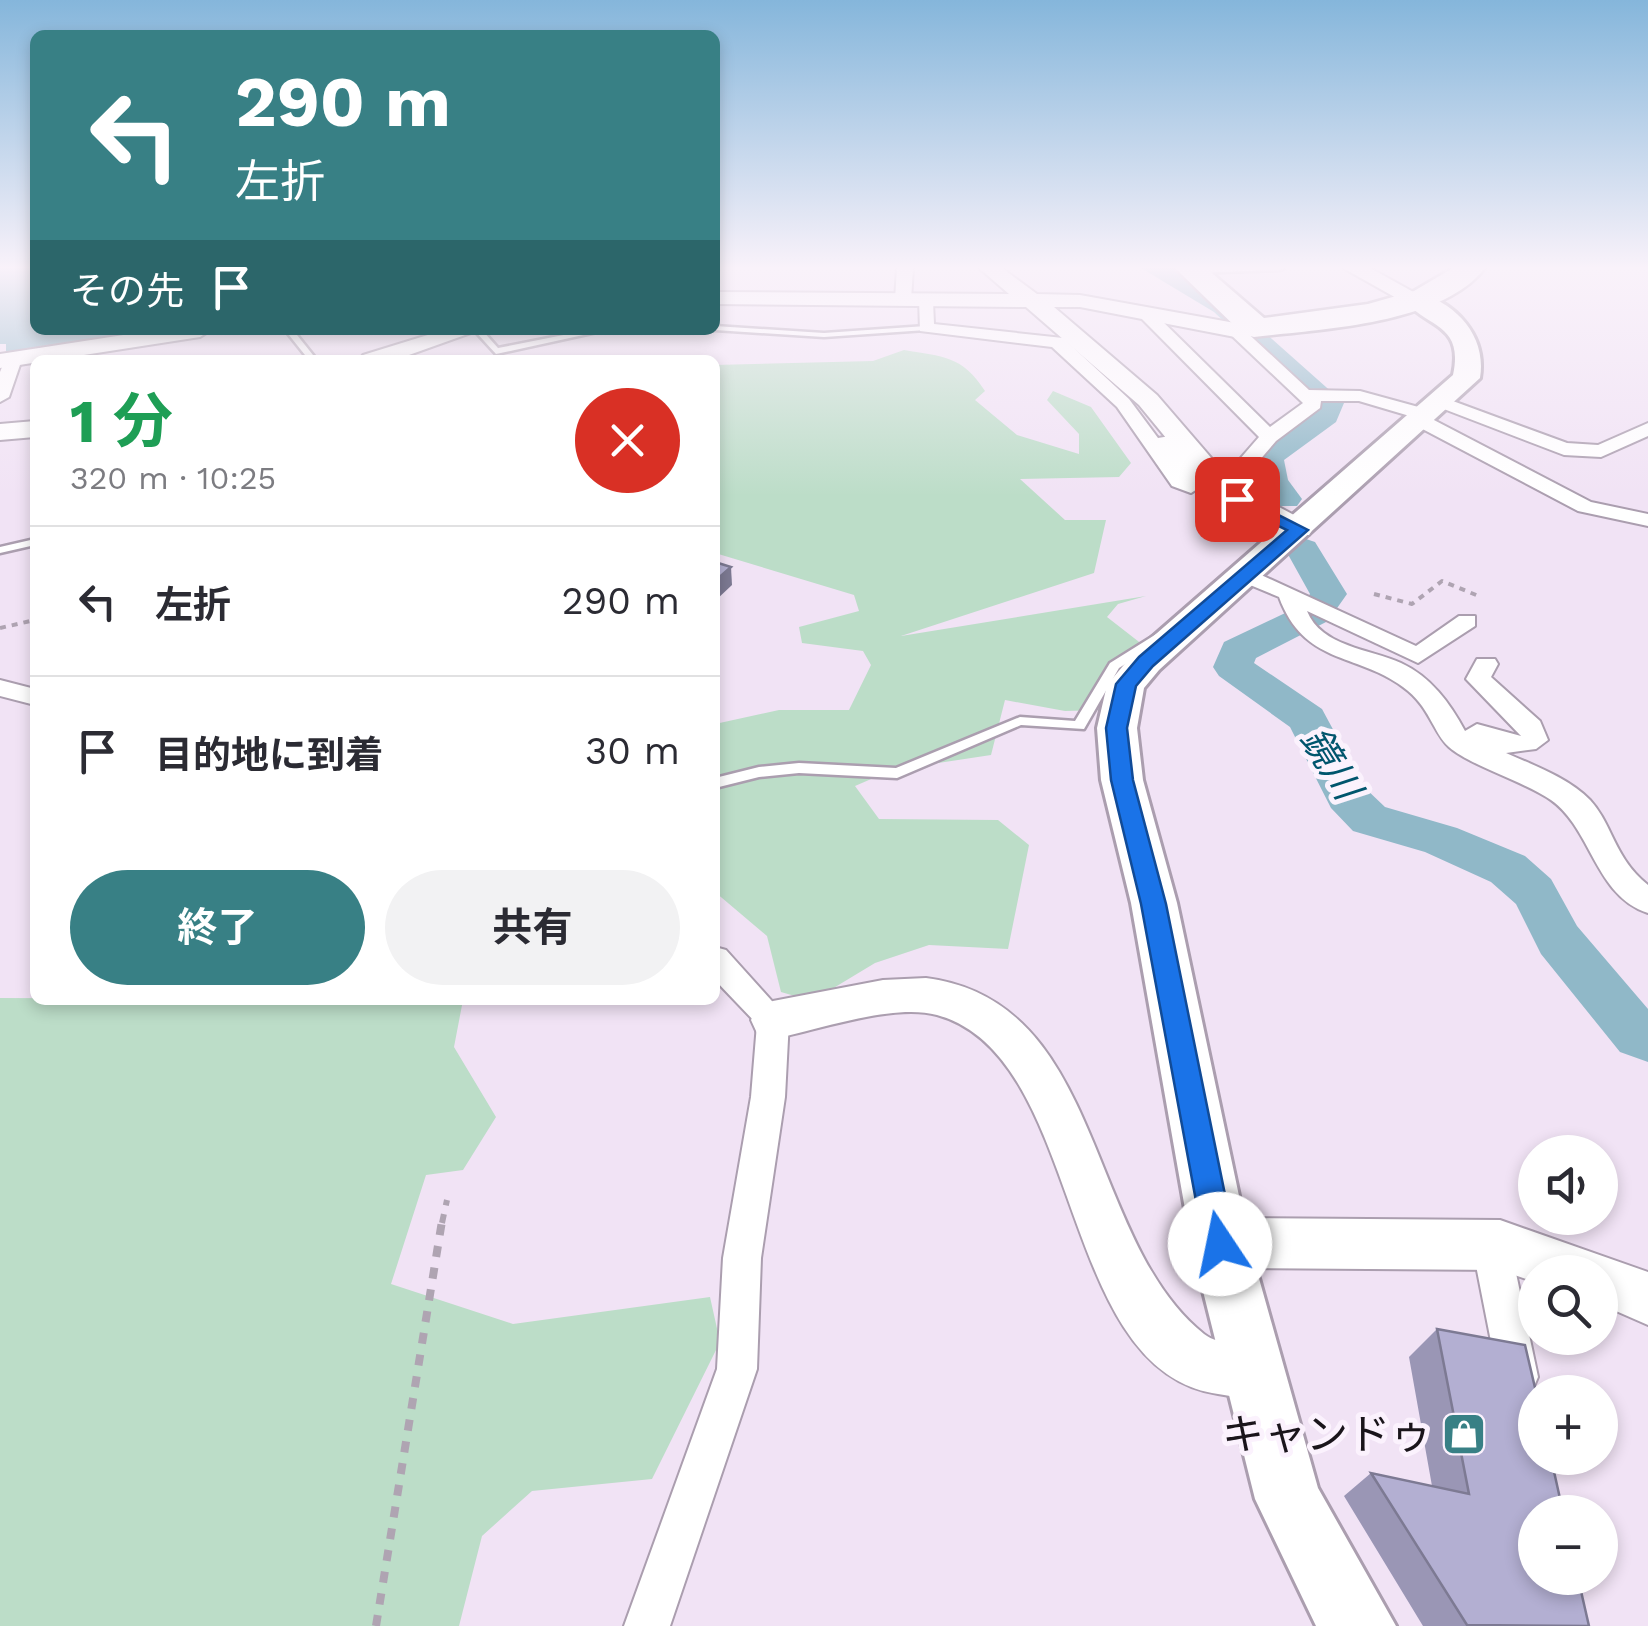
<!DOCTYPE html>
<html lang="ja">
<head>
<meta charset="utf-8">
<style>
  body { margin:0; font-family:"Work Sans","Noto Sans JP",sans-serif; background:#f2f2f3; color:#2b2b33; height:100vh; display:flex; flex-direction:column; font-size:38px; white-space:nowrap }
  * { box-sizing:border-box; margin:0 }
  p { font-size:32px; color:#7c7c81 }
  .icon { flex:none; width:55px; height:55px; fill:none; stroke:currentColor; stroke-width:2; stroke-linecap:round; stroke-linejoin:round }
  .map { position:relative; flex:1; overflow:hidden }
  .sheet { position:absolute; left:30px; top:355px; width:690px; height:650px; display:flex; flex-direction:column; background:#fff; border-radius:15px; box-shadow:0 5px 15px #0003 }
  .sheet>* { flex:none }
  .banner { position:absolute; left:30px; top:30px; width:690px; height:305px; border-radius:15px; box-shadow:0 5px 15px #0003; background:#388085; color:#fff; overflow:hidden }
  .buttons { position:absolute; left:1518px; top:1135px; display:grid; gap:20px }
  .buttons a { display:grid; place-items:center; width:100px; height:100px; border-radius:50%; background:#fff; box-shadow:0 5px 15px #0003; font-size:50px }
  .pin { position:absolute; display:grid; place-items:center; width:85px; height:85px; color:#fff; margin:-42px; border-radius:20px; box-shadow:0 5px 15px #0006 }
  .me { position:absolute; width:110px; margin:-55px; rotate:349deg; stroke-linejoin:round; filter:drop-shadow(0 0 8px #0008) }
  .turn { display:flex; align-items:center; gap:35px; height:210px; padding:0 40px; font-size:45px }
  .turn .icon { width:130px; height:130px; stroke-width:2.5 }
  .turn b { display:block; font-size:70px; line-height:85px }
  .then { display:flex; align-items:center; height:95px; padding:0 40px; background:#0003; gap:20px; font-size:38px }
  .round { display:grid; place-items:center; flex:none; width:105px; height:105px; border-radius:52px; background:#f2f2f3 }
  .headline { display:flex; align-items:center; justify-content:space-between; height:170px; padding:0 40px }
  h1 { font-size:60px; font-weight:700; line-height:75px; color:#1e9e55 }
  .primary-button { display:flex; gap:20px; margin-top:auto; padding:20px 40px }
  .primary-button a { flex:1; height:115px; border-radius:60px; background:#388085; color:#fff; font-size:40px; font-weight:700; line-height:115px; text-align:center }
  .primary-button a+a { background:#f2f2f3; color:#2b2b33 }
  ul { padding:0; list-style:none }
  li { display:flex; align-items:center; gap:30px; height:150px; padding:0 40px; border-top:2px solid #e1e1e2 }
  li div { flex:1 }
  li b { display:block; font-size:38px }
  li em { font-style:normal }
  .map>svg:first-child { display:block }
  .green { fill:#bcddc8 }
  .water { fill:#90b8c8 }
  .lines { fill:none; stroke-linecap:round; stroke-linejoin:round }
  .river { fill:#90b8c8; fill-rule:evenodd }
  .lane-casing { stroke:#ab9eaf; stroke-width:5 }
  .street-casing { stroke:#ab9eaf; stroke-width:4 }
  .secondary-casing { stroke:#ab9eaf; stroke-width:4 }
  .primary-casing { stroke:#ab9eaf; stroke-width:6 }
  .highway-casing { stroke:#ab9eaf; stroke-width:5 }
  .path-far2 { stroke:#afa4b2; stroke-width:4; stroke-dasharray:6 6; stroke-linecap:butt }
  .path-far1 { stroke:#afa4b2; stroke-width:6; stroke-dasharray:9 9; stroke-linecap:butt }
  .path { stroke:#afa4b2; stroke-width:8; stroke-dasharray:11 11; stroke-linecap:butt }
  .lane { fill:#fff; fill-rule:evenodd }
  .street { fill:#fff; fill-rule:evenodd }
  .secondary { fill:#fff; fill-rule:evenodd }
  .primary { fill:#fff; fill-rule:evenodd }
  .highway { fill:#fff; fill-rule:evenodd }
  .wall { fill:#9a96b5 }
  .shaded-wall { fill:#7d7a93 }
  .building { fill:#b3afd2; stroke:#7d7a93; stroke-width:2.5 }
  .route { fill:#1a73e8; stroke:#114b97; stroke-width:2.5 }
  .labels { text-anchor:middle; dominant-baseline:central; stroke-width:10; stroke-linejoin:round; paint-order:stroke }
  .water-label { font-size:38px; font-style:italic; fill:#00556d; stroke:#fbf2fd }
  .near-poi-label { font-size:42px; fill:#1a151b; stroke:#fbf2fd; text-anchor:end }
</style>
</head>
<body>
<div class="map">
<svg width="1648" height="1626" viewBox="0 0 1648 1626">
  <rect width="100%" height="100%" fill="#f1e3f5"/>
  <!-- green -->
  <path class="green" d="M904,350c39,7 58,5 81,41l-10,9 42,35 62,19v-20l-32,-34 6,-9 38,16 40,56 -12,14 -99,2 45,41h41l-12,53 -193,63 245,-40 -28,8 -11,13 36,28 -39,65 -39,1 -60,-11 -14,55 -99,15 -37,16 24,33 119,1 31,25 -21,104 -79,-4 -54,18 -63,38 -31,-9 -14,-56 -52,-44v-168l64,-14h70l22,-45 -8,-14 -61,-8 -3,-16 60,-16 -5,-16 -139,-42v-188l158,-4z
    M0,998l463,2 -9,47 42,70 -33,53 -37,5 -35,109 122,40 197,-27 10,45 -68,137 -120,12 -50,45 -23,90h-459z"/>
  <!-- water -->
  <path class="water" d="M0,268h35v62h120l-149,23v-9h-6z"/>
  <g class="lines">
    <!-- river -->
    <path class="river" d="M1141,268h37l32,16 134,119 -8,19 -52,38 4,20 14,19 -5,7h-24l-17,-25 -4,-21 14,-21 45,-28 2,-6 -99,-93z
      M1303,538l12,4 32,52 -19,27 -72,37 -2,5 68,46 42,78 21,20 72,21 68,28 26,23 26,47 71,83v53l-28,-10 -79,-98 -25,-50 -25,-22 -66,-30 -72,-21 -22,-23 -41,-81 -71,-51 -6,-9 11,-25 78,-37 8,-11 -25,-45 6,-7z"/>
    <!-- lane casing -->
    <g class="lane-casing">
      <path id="lane" d="M1207,268h77l-4,2 -86,3 -4,-2z
        M715,326l109,7 102,-7 4,2 -4,2 -102,7 -109,-7h-2h2z
        M285,330h8l24,30h-8z
        M474,330h8l16,18 91,-18h17l-110,24z
        M35,539v6l-35,8v-6z
        M1158,633l4,1 2,3 -2,3 -43,28 -35,61 -63,-4 -124,53 -98,-5 -40,4 -44,11v-10l44,-11 40,-4 97,5 124,-51 55,4 35,-58z"/>
    </g>
    <!-- street casing -->
    <g class="street-casing">
      <path id="street" d="M897,268h16l-2,32 -8,5 -8,-5z
        M919,298l14,3 1,23 129,14 66,61 29,39 30,-5v8l-10,2 27,41 -14,9 -19,-7 -55,-79 -65,-60 -132,-16z
        M1142,313h12l116,114 33,-24 -74,-70v-6h12l68,63 51,1 73,20 -1,8 159,83 57,12v12l-70,-15 -165,-87v-7l-54,-16h-38l-1,7 -44,33 -24,28 -52,5v-8l39,-6 20,-23 -117,-118z
        M13,354l9,5 -13,38 -9,5v-30l7,-17z
        M1442,397l125,46 31,2 50,-22v13l-47,21 -37,-2 -128,-49v-8z
        M1246,568l170,78 43,-30h16v10l-57,37 -111,-52c14,36 64,38 94,52 30,14 49,40 64,68l12,-7 44,12 -55,-57 11,-20h18l3,5 -7,13 49,44 8,19 -12,9 -30,4c27,12 63,25 84,47 23,25 24,58 58,85v28c-53,-17 -56,-84 -97,-113 -28,-19 -82,-35 -102,-53 -16,-14 -19,-41 -46,-60 -48,-35 -99,-22 -124,-90l-41,-17v-10z
        M0,680l35,9v16l-35,-9z
        M715,947l11,3 63,70 -4,77 -24,161 -4,111 -87,257h-46l93,-257 6,-111 28,-161 6,-73 -42,-44z
        M1491,1227l13,5 6,13 28,132 -6,14 -14,6 -14,-6 -6,-14 -26,-132 6,-13z"/>
    </g>
    <!-- secondary casing -->
    <g class="secondary-casing">
      <path id="secondary" d="M979,268h23l35,26 43,1 155,28h27v10l-27,4 -155,-30h-26l103,88 75,87 77,41 4,6 -4,6h-20l-77,-41 -73,-89 -113,-98 -311,-3v-12l294,2z
        M1343,268h27l56,31 -3,5h-16z
        M156,330h55l-11,7 -200,31v-14z
        M444,330h35l-84,30h-36l4,-5z
        M35,421v16l-35,3v-16z
        M926,978c180,23 159,261 278,356 16,13 52,10 72,19l8,19 -8,19c-20,9 -36,7 -58,3 -163,-23 -132,-338 -281,-379 -44,-12 -119,15 -164,24l-16,-6 -6,-13 6,-13 16,-6 110,-21z
        M1220,1218l280,2 148,52v53l-48,-21v-32h-65v10l-35,-12 -280,-2 -18,-7 -7,-18 7,-18z"/>
    </g>
    <!-- primary casing -->
    <g class="primary-casing">
      <path id="primary" d="M1415,292c41,10 72,44 65,86l-321,292 -15,18 -7,40 6,52 34,123 72,340 69,245 78,138h-80l-61,-127 -64,-256 -60,-340 -30,-123 -4,-52 10,-43 26,-31 320,-279c11,-52 -25,-46 -50,-76z"/>
    </g>
    <!-- highway casing -->
    <g class="highway-casing">
      <path id="highway" d="M1175,268h31l58,50 104,-14 46,-13 39,-23h32c-44,57 -166,61 -231,69l-11,-3z"/>
    </g>
    <!-- path-far2 -->
    <path class="path-far2" d="M1374,594l38,10 30,-23 39,16
      M0,628l35,-8"/>
    <!-- path-far1 -->
    <path class="path-far1" d="M442,1223l5,-23"/>
    <!-- path -->
    <path class="path" d="M376,1626l66,-405"/>
    <!-- lane -->
    <use href="#lane" class="lane"/>
    <!-- street -->
    <use href="#street" class="street"/>
    <!-- secondary -->
    <use href="#secondary" class="secondary"/>
    <!-- primary -->
    <use href="#primary" class="primary"/>
    <!-- highway -->
    <use href="#highway" class="highway"/>
  </g>
  <!-- wall -->
  <path class="wall" d="M1437,1329l152,297h-166l-79,-130 27,-23 61,13 -23,-129z"/>
  <!-- shaded-wall -->
  <path class="shaded-wall" d="M731,567l1,18 -17,16v-20z"/>
  <!-- building -->
  <path class="building" d="M715,562l16,5 -16,14z
    M1437,1329l88,16 11,47 -1,66h16l12,54h-28v66h43l11,48 -122,-1 -96,-152 98,21z"/>
  <!-- sky -->
  <linearGradient id="sky" x2="0" y2="1"><stop stop-color="#85b6db"/><stop offset="0.54" stop-color="#f9f2fa"/><stop offset="1" stop-color="#f9f2fa" stop-opacity="0"/></linearGradient>
  <rect width="1648" height="496" fill="url(#sky)"/>
  <!-- route -->
  <path class="route" d="M1237,494l71,36 -155,136 -17,20 -9,42 6,52 33,124 69,340 -4,10 -11,5 -11,-5 -5,-10 -63,-340 -30,-124 -5,-52 10,-44 23,-27 148,-127 -56,-27v-7z"/>
  <!-- icons -->
  <defs>
    <g id="shop-square" transform="scale(2.25)"><rect x="-9" y="-9" width="18" height="18" rx="4" fill="#388085" stroke="#fbf2fd"/><path d="M-5-2.5h2.3a2.7 3.5 0 0 1 5.4 0H5L5.5 6h-11ZM-1.5-2.5h3a1.5 2.3 0 0 0-3 0Z" fill="#fff"/></g>
  </defs>
  <g fill-rule="evenodd">
    <use href="#shop-square" x="1464" y="1434"/>
  </g>
  <g class="labels">
    <!-- water labels -->
    <g class="water-label">
      <text transform="translate(1331 763) rotate(58)">鏡川</text>
    </g>
    <!-- near-poi labels -->
    <g class="near-poi-label">
      <text x="1432" y="1434">キャンドゥ</text>
    </g>
  </g>
</svg>
<div class="buttons">
<a><svg class="icon" aria-label="sound" viewBox="0 0 24 24"><path d="M4 9h4l5-4v14l-5-4H4zM17 9q2 3 0 6"/></svg></a>
<a><svg class="icon" aria-label="search" viewBox="0 0 24 24"><circle cx="10" cy="10" r="6"/><path d="M15 15l6 6"/></svg></a>
<a>+</a>
<a>−</a>
</div>
<div class="pin" style="left:1237px;top:499px;background:#d93025"><svg class="icon" aria-label="arrive" viewBox="0 0 24 24"><path d="M6 21V4h12l-3 4 3 4H6"/></svg></div>
<svg class="me" style="left:1220px;top:1244px" viewBox="-20 -20 40 40"><circle r="19" fill="#fff"/><path d="M0-13L10 11 0 6-10 11z" fill="#1a73e8"/></svg>
<div class="banner">
<div class="turn"><svg class="icon" aria-label="left" viewBox="0 0 24 24"><path d="M17 20v-9H6M10 6l-5 5 5 5"/></svg><div><b>290 m</b>左折</div></div>
<div class="then">その先<svg class="icon" aria-label="arrive" viewBox="0 0 24 24"><path d="M6 21V4h12l-3 4 3 4H6"/></svg></div>
</div>
<section class="sheet">
<div class="headline"><div><h1>1 分</h1><p>320 m · 10:25</p></div><a class="round" style="background:#d93025;color:#fff"><svg class="icon" aria-label="close" viewBox="0 0 24 24"><path d="M6 6l12 12M18 6L6 18"/></svg></a></div>
<ul>
<li><svg class="icon" aria-label="left" viewBox="0 0 24 24"><path d="M17 20v-9H6M10 6l-5 5 5 5"/></svg><div><b>左折</b></div><em>290 m</em></li>
<li><svg class="icon" aria-label="arrive" viewBox="0 0 24 24"><path d="M6 21V4h12l-3 4 3 4H6"/></svg><div><b>目的地に到着</b></div><em>30 m</em></li>
</ul>
<div class="primary-button"><a>終了</a><a>共有</a></div>
</section>
</div>
</body>
</html>
